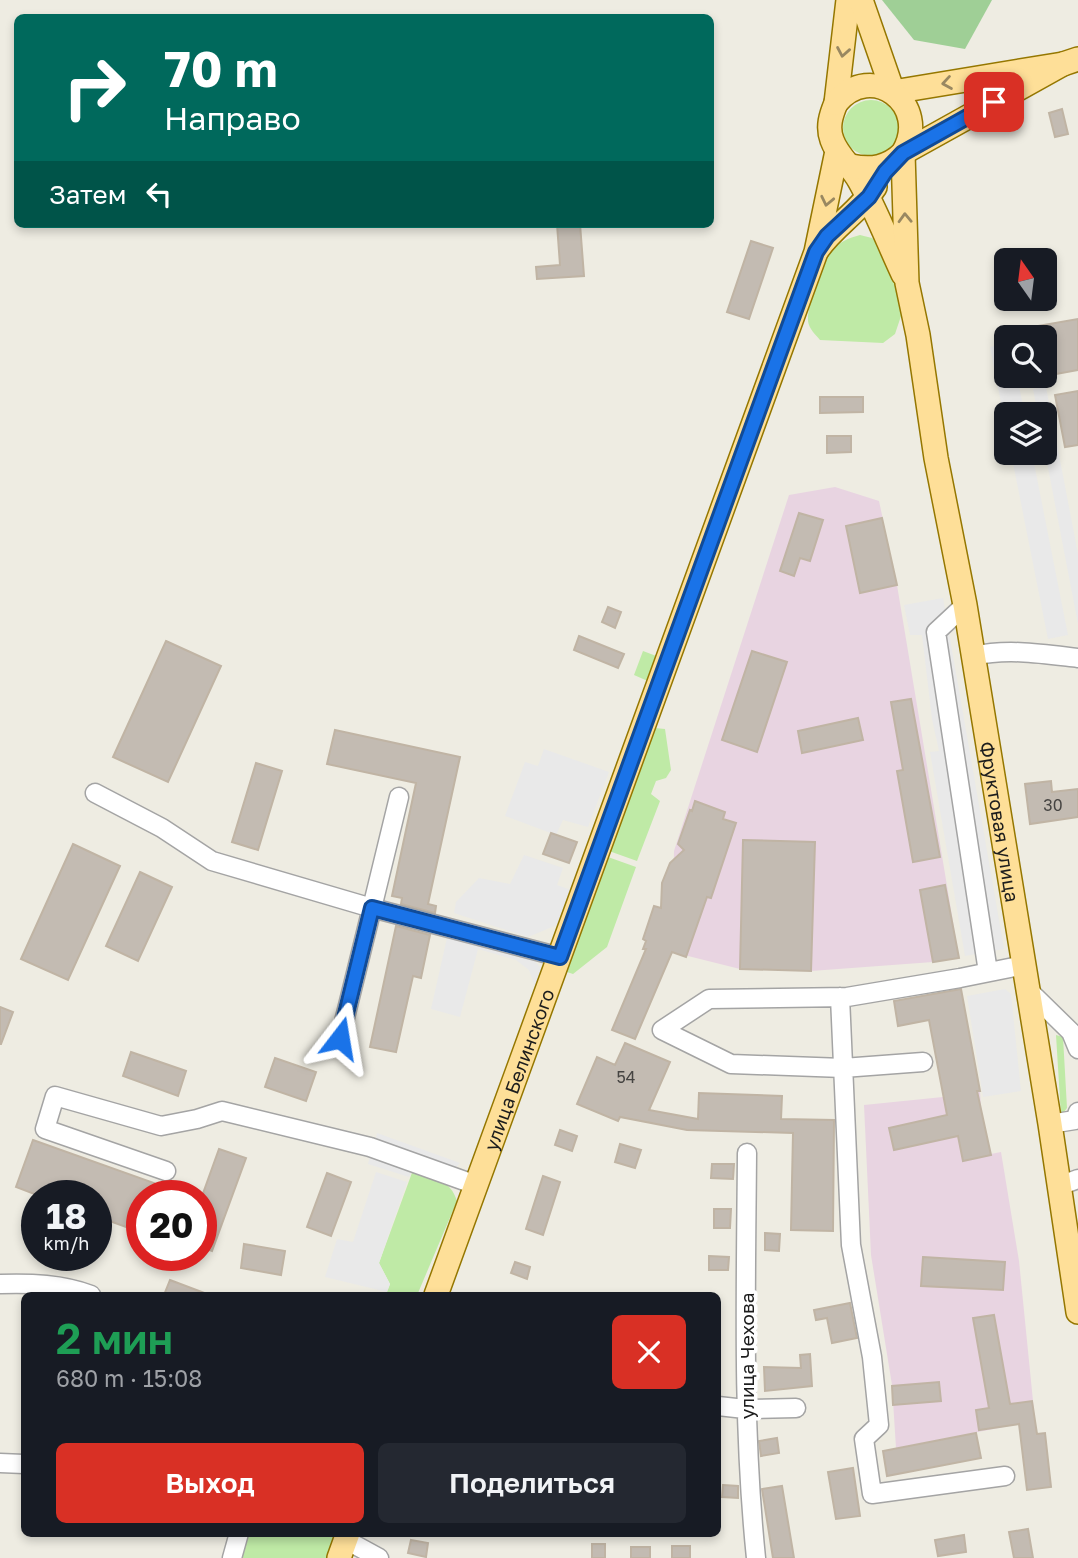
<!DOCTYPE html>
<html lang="ru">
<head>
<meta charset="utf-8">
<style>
  body { margin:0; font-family:"Golos Text",sans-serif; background:#242831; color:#f1f3f6; height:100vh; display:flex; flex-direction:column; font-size:26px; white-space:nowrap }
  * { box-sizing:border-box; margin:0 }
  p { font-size:23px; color:#9ea1a6 }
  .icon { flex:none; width:38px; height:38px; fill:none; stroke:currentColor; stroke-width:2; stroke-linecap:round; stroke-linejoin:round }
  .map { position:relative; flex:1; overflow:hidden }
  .sheet { position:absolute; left:21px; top:1292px; width:700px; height:245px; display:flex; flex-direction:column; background:#171b24; border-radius:10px; box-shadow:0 4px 10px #0003 }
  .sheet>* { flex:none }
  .guide { position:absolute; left:14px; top:14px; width:700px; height:214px; border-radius:10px; box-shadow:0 4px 10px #0003; background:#00695c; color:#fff; overflow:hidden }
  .needle { width:46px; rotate:346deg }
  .buttons { position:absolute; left:994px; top:248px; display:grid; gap:14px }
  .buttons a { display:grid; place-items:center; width:63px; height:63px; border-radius:10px; background:#171b24; box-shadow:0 4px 10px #0003; font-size:35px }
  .speed { position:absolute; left:21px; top:1180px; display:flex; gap:14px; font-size:35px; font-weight:700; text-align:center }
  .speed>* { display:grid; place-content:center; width:91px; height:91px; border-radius:50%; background:#171b24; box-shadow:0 4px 10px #0003; line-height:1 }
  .speed small { font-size:18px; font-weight:400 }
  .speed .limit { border:10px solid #d22; background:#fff; color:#111 }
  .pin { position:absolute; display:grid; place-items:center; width:60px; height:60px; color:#fff; margin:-30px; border-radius:14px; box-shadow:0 4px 10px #0006 }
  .me { position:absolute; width:77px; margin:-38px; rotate:14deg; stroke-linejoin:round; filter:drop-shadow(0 0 5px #0008) }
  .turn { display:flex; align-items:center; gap:24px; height:147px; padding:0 35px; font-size:32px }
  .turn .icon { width:91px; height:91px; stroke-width:2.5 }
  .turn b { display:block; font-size:49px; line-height:60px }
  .then { display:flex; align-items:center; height:66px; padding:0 35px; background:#0003; gap:14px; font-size:26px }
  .round { display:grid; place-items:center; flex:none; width:74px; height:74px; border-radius:10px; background:#242831 }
  .headline { display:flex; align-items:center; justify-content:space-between; height:119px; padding:0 35px }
  h1 { font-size:42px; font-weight:600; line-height:52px; color:#1e9e55 }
  .primary-button { display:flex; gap:14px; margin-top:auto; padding:14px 35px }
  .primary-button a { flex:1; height:80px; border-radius:10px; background:#d93025; color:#fff; font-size:28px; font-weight:600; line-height:80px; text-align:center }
  .primary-button a+a { background:#242831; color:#f1f3f6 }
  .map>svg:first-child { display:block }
  .industrial { fill:#e8d4e1 }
  .grass { fill:#bfeaa6 }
  .forest { fill:#9fcf96 }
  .parking { fill:#e9e9e9 }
  .building { fill:#c3bbb2; stroke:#c0b4a4; stroke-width:2 }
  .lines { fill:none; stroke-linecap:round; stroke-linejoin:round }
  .minor-casing { stroke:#a4a4a4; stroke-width:21 }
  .major-casing { stroke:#957700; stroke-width:26 }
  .minor { stroke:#fff; stroke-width:18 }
  .major { stroke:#fedf98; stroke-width:23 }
  .oneway { stroke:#998861 }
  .route-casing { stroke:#114b97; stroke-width:18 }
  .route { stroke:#1a73e8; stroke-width:12 }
  .labels { text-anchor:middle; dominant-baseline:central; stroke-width:7; stroke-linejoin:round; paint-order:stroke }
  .number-label { font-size:16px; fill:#464442 }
  .street-label { font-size:19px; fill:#1d1d1d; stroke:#fff }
</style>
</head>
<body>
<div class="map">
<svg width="1078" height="1558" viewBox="0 0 1078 1558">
  <rect width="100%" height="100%" fill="#eeece2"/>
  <!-- industrial -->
  <path class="industrial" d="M835,487l44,14 18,84 62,373 -26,4 -122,9 -71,-2 -68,-17 2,-101 115,-356z
    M980,1091l1,17 10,46 10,-2 18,109 16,160 -139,27 -4,-63 -21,-130 -7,-150 79,-8z"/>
  <!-- grass -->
  <path class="grass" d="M843 128a28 28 0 1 1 56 0a28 28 0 1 1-56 0Z
    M860,235l12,3 9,6 12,29 9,40 -7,21 -12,9 -63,-3c-4,-5 -11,-11 -12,-19 -1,-16 14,-56 23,-69 7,-10 18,-14 29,-17z
    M643,651l16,6 -9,25 -16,-7z
    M655,728l10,1 6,41 -5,8 -10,3 -5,13 9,7 -23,60 -28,-10z
    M608,857l28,10 -29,80 -34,27 -6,-2z
    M1056,1035l7,2 4,71 -6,8z
    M413,1170c19,6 38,10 44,31l-39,92 -24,2 -7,-3 3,-8 -11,-21z
    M243,1533h94l-10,25h-91z"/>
  <!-- forest -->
  <path class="forest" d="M882,0h110l-27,49 -51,-9z"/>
  <!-- parking -->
  <path class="parking" d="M1006,344v32h11l8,39h-19v13l-16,-81z
    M1046,387l32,167v70l-33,-172v-37h-7l-5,-26z
    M1011,453h21l36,182 -20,4z
    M943,598l61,351 -39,7 -35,-204 9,-1 -7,-32 -10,-84h-12l-6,-30z
    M544,749l65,23 -21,55 -25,-7 -7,15 -51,-19 20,-54 13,4z
    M524,855l39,13 -6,17 17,6 -8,25 -9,9 -29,12 -74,-24 2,-11 23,-24 31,6z
    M449,929l79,25 12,13 3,9 -5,10 -4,-1 -5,-15 -13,-10 -38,-11 -18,68 -29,-8z
    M1005,989l6,5 10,97 -38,6 -16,-101z
    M377,1133l83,30 -7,8 -78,-28z
    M370,1156l43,14 -4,7 -41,-13z
    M376,1172l31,10 -28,81 11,21 -3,8 -62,-15 12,-38 16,3z"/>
  <!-- building -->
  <path class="building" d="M1062,109l6,25 -13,3 -6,-24z
    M557,224h23l4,52 -47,3 -1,-12 24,-2z
    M751,241l22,7 -24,71 -22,-7z
    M1078,319v51l-33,6v-38h-11l-2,-11z
    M1078,391v54l-13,2 -10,-52z
    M820,397h43v15l-43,1z
    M827,436h24v16l-24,1z
    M799,513l24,7 -13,41 -10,-3 -6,18 -14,-5z
    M882,518l15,67 -37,8 -14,-67z
    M608,607l13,5 -6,16 -13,-6z
    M579,636l45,18 -6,14 -44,-18z
    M166,641l55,25 -53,116 -55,-25z
    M752,651l35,11 -30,90 -35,-12z
    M911,699l29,158 -27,5 -16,-91 6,-1 -12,-68z
    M858,718l5,22 -61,13 -4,-22z
    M335,730l125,27 -32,147 8,2 -1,7 -34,-9 1,-6 -10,-2 24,-113 -89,-19z
    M256,763l26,8 -24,79 -26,-8z
    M1051,781l1,11 26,-3v28l-48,7 -5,-40z
    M695,801l30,11 -2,7 13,4 -25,75 -4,-1 -21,60 -14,-5 -37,87 -23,-9 34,-81h-3l3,-8 -3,-2 11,-33 7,2 1,-25 8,-20 14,-13 -6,-6 12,-34 2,1z
    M551,833l26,9 -8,21 -26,-9z
    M743,840l72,2 -4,129 -71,-2z
    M73,844l47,22 -52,114 -47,-21z
    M140,872l32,15 -34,74 -32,-15z
    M945,885l14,73 -26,4 -13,-72z
    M396,926l34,9 -9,43 -8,-2 -17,76 -26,-5z
    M961,989l19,102h-3l14,64 -28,6 -5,-25 -64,14 -5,-22 58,-13 -18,-95 -31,6 -4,-25z
    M0,1007l13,5 -12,32h-1z
    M625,1043l45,19 -21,48 49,9 1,-26 83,3 -1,23 53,1 -1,111 -42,-1 2,-97 -106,-3 -67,-13 -2,4 -41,-17 20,-47 18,8z
    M131,1052l55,19 -8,25 -55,-20z
    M275,1058l41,14 -10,29 -41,-14z
    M560,1130l17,6 -5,15 -17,-6z
    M33,1140l121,43 -4,12h-8v23l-5,13 -41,-15v-21h-59l-21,-8z
    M620,1144l21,6 -6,18 -20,-6z
    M219,1149l27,9 -34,93 -11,-4v-48z
    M712,1164h22l-1,15 -22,-1z
    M327,1173l24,9 -20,54 -24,-9z
    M543,1176l17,6 -17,53 -17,-6z
    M714,1209h17l-1,19h-16z
    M765,1233l15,1 -1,17 -14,-1z
    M244,1244l41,7 -4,24 -40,-7z
    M709,1256l20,1 -1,13h-19z
    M923,1257l82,5 -2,28 -82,-4z
    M515,1262l15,5 -3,12 -16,-6z
    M170,1280l37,14v1h-43z
    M850,1303l7,35 -25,5 -5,-25 -11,2 -2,-10z
    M994,1315l16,89 22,-3 5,33 8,-1 6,54 -24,3 -8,-66 -40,6 -3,-20 13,-2 -16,-90z
    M810,1354l2,32 -47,5 -1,-24 37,1 -1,-13z
    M939,1382l2,19 -48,4 -1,-19z
    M976,1433l5,25 -94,18 -4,-25z
    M777,1438l2,15 -18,3 -2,-15z
    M853,1468l7,48 -24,3 -8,-47z
    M723,1485l15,1v12l-16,-1z
    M782,1486l12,72h-21l-11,-69z
    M1028,1529l5,29h-19l-5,-26z
    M964,1535l2,17 -28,4 -3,-16z
    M411,1540l17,3 -2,14 -18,-4z
    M592,1544h13v14h-13z
    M672,1546h18v12h-18z
    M631,1547h19v11h-19z"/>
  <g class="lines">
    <!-- minor casing -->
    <g class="minor-casing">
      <path id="minor" d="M965,605l-29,27 52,340
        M974,656c33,-8 70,-2 104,2
        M95,793l67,35 50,33 160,47 -32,130
        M399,797l-27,111 188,49
        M1028,990l43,42 7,17
        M840,997l11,248 21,112 7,68 -15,14 8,55 133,-18
        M923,1062l-80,6 -112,-4 -69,-34 47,-31 138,-2 113,-19 64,-13
        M1050,1124l25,-4 3,-8
        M747,1153c-1,136 -5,269 9,405
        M166,1171l-121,-42 10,-33 106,30 36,-7 25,-8 148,36 106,38
        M1059,1186l19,-7
        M0,1284c31,-1 62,0 91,11
        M718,1406l27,3 51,-1
        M0,1463l24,1
        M346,1540l33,18
        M232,1558l7,-25"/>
    </g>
    <!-- major casing -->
    <g class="major-casing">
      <g id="major">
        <path d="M848,0l-12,103c-5,12 -9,24 -4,37 5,15 19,26 27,40 17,30 29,62 44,94"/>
        <path d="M861,0l32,92"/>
        <path d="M893,92l170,-28 15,-5"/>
        <path id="s1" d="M836,103c35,-43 96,1 67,50l4,130 11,52 18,123 29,147 85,519 28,188"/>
        <path d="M851,166c20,4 37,2 52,-13l160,-89"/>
        <path d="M818,249c16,-23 42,-38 57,-62"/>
        <path id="s2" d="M436,1295l380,-1043 21,-101"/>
        <path d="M339,1558l9,-25"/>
      </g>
    </g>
    <!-- minor -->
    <use href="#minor" class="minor"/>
    <!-- major -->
    <use href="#major" class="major"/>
  </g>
  <!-- one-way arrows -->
  <defs><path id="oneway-chevron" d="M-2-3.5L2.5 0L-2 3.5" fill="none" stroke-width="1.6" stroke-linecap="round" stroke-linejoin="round" transform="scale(1.75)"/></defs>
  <g class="oneway">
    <use href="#oneway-chevron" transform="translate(843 52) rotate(100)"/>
    <use href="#oneway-chevron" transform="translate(947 83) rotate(171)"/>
    <use href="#oneway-chevron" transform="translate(827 201) rotate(102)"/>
    <use href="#oneway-chevron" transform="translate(905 218) rotate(-92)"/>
  </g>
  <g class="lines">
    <!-- route casing -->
    <g class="route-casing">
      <path id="route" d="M340,1038l32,-130 188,49 256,-705 11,-16 42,-39 16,-25 18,-19 91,-51"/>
    </g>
    <!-- route -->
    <use href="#route" class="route"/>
  </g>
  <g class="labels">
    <!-- number labels -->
    <g class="number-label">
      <text x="1053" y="805">30</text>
      <text x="626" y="1077">54</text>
    </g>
    <!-- street labels -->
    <g class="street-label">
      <text stroke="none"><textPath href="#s1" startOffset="808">Фруктовая улица</textPath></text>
      <text stroke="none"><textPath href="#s2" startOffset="240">улица Белинского</textPath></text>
      <text transform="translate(746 1356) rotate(-90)">улица Чехова</text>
    </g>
  </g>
</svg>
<div class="buttons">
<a><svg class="needle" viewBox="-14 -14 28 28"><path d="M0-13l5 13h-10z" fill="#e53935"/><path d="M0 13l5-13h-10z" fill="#9ea1a6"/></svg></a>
<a><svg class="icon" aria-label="search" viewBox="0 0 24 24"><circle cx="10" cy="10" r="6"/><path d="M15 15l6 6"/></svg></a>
<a><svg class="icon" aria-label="layers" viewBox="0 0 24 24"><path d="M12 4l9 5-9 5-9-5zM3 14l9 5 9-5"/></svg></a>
</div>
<div class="speed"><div>18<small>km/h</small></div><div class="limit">20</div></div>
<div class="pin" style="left:994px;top:102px;background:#d93025"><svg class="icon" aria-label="arrive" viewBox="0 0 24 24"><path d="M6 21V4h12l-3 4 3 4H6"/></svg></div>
<svg class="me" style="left:340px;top:1038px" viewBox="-20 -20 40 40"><path d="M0-17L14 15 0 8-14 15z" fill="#1a73e8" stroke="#fff" stroke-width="4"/></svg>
<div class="guide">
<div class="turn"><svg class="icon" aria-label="right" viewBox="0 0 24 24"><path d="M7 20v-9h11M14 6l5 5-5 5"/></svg><div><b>70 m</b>Направо</div></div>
<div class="then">Затем<svg class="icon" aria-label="left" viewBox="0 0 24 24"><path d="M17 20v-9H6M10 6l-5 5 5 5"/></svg></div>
</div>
<section class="sheet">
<div class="headline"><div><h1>2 мин</h1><p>680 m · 15:08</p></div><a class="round" style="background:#d93025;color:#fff"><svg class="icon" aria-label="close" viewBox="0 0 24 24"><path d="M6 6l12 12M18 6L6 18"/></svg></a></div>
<div class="primary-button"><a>Выход</a><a>Поделиться</a></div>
</section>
</div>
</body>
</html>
